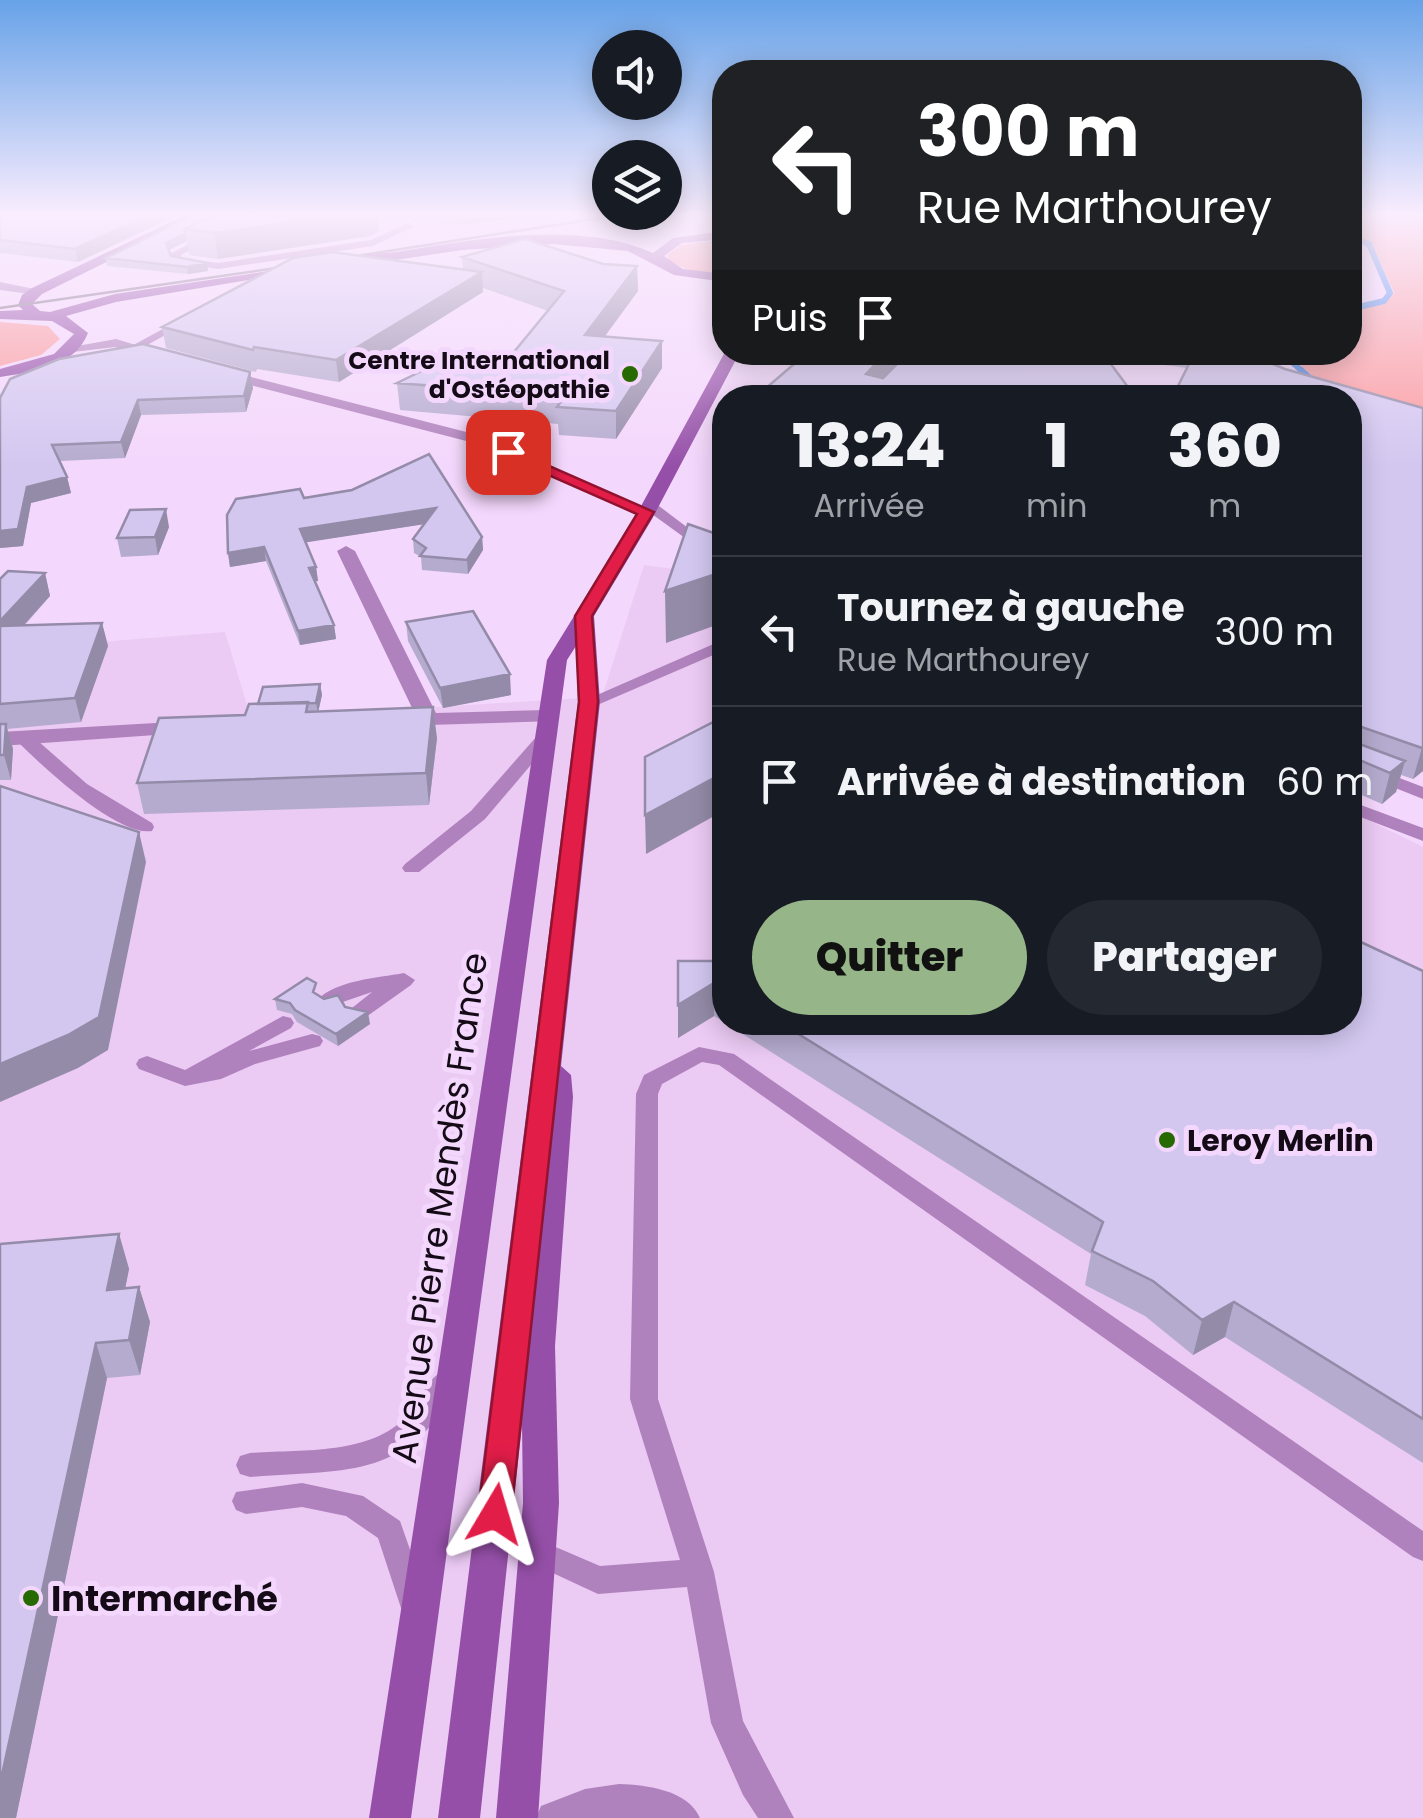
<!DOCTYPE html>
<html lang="fr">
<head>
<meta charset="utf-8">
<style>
  body { margin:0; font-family:Poppins,sans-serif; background:#242831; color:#f1f3f6; height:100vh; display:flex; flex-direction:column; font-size:38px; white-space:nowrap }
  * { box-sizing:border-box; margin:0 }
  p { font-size:32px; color:#9ea1a6 }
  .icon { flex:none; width:55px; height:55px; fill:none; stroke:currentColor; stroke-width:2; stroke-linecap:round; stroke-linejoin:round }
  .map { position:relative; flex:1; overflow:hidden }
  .panel { position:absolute; left:712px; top:385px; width:650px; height:650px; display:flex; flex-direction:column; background:#171b24; border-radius:40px; box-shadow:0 5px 25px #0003 }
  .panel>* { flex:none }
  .banner { position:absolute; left:712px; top:60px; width:650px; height:305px; border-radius:40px; box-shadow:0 5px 25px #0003; background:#202124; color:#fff; overflow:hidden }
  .tools { position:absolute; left:592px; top:30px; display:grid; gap:20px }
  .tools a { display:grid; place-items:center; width:90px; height:90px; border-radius:50%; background:#171b24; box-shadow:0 5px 25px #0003; font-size:50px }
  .pin { position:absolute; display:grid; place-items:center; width:85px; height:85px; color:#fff; margin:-42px; border-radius:20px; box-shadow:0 5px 15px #0006 }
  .me { position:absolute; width:110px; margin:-55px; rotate:7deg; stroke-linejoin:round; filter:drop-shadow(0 0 8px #0008) }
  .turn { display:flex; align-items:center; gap:35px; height:210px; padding:0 40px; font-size:45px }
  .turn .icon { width:130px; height:130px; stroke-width:2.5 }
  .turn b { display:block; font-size:70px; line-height:85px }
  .then { display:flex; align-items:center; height:95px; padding:0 40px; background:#0003; gap:20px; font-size:38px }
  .eta { display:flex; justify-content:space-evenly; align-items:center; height:170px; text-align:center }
  .eta b { font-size:60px; font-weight:800; line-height:70px }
  .action { display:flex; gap:20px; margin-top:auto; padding:20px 40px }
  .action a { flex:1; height:115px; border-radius:60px; background:#96b588; color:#111; font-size:40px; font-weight:800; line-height:115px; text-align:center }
  .action a+a { background:#242831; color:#f1f3f6 }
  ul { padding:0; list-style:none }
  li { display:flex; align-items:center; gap:30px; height:150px; padding:0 40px; border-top:2px solid #363941 }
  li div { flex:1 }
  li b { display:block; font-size:38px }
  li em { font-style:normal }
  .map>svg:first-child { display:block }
  .built { fill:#ebcaf4 }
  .green { fill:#fb9a9c }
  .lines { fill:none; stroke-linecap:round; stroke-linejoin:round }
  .stream { stroke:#4586e8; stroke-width:6 }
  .lane { fill:#b082bd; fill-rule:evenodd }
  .street { fill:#b082bd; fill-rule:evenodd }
  .secondary { fill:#954fa8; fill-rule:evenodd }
  .tram { stroke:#7c6981; stroke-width:2.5 }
  .wall { fill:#b5abce }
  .shaded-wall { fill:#948ba8 }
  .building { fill:#d3c7f0; stroke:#948ba8; stroke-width:2.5 }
  .route { fill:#e11d48; stroke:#92132f; stroke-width:2.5 }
  .poi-dot { fill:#266a01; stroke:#f4d7fc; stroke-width:4 }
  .labels { text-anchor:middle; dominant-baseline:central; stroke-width:10; stroke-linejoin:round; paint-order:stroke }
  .far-poi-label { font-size:25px; font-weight:bold; fill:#140b17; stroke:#f4d7fc; text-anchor:end }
  .poi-label { font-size:30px; font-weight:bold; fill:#140b17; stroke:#f4d7fc; text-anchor:start }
  .near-street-label { font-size:35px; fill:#140b17; stroke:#f4d7fc }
  .near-poi-label { font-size:35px; font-weight:bold; fill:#140b17; stroke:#f4d7fc; text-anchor:start }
</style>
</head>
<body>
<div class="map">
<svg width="1423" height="1818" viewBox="0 0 1423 1818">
  <rect width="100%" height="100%" fill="#f4d7fc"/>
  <!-- built -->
  <path class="built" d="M644,565l81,11v446h625v-211l73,36v971h-1423v-1168l225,-18 26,86 351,-21z"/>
  <!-- green -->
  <path class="green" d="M1350,213h73v199l-106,-33 -16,-11 5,-15 44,-1v-42l35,-6 9,-11 -21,-48 -23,-9z
    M725,239v35l-34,-3 -22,-10 -2,-6 14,-10z
    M0,322l48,4 12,13 -19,16 -41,11z"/>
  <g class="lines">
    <!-- stream -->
    <path class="stream" d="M1350,237l19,7 21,49 -6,8 -34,8
      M1296,352l-4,10 19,17"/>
    <!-- lane -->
    <path class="lane" d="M410,222l3,5 -40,19 -155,23 -44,-7 -4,-8 39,-21 3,5 -31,17 1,3 36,5 153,-23z
      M181,319l10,2 -53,29 -10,-2z
      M645,503h10l70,53v11l-80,-58z
      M725,639v11l-130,56 -6,1 -8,-5z
      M24,733l6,1 57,50 65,39 2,4 -2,4c-34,6 -110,-65 -134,-89l-3,-4 3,-4z
      M543,735l9,5 -67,79 -66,53h-14l-3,-4 3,-4 66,-53 66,-75z
      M1350,759l73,28v12l-73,-29z
      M1350,801l73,27v13l-73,-28z
      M404,973l11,7 -4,5 -45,32h-16l-3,-5 25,-20 -44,15 -11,-7c20,-20 60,-22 87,-27z
      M283,1016l8,2 3,5 -3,5 -42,23 63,-17 8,2 3,5 -3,5 -65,18 -34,15 -36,7 -46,-17 -3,-5 3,-5 8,-3 38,14z
      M699,1047l35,7 689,477v30l-10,-4 -694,-492 -17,-3 -40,22 -4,10v305l56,173 29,149 51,97h-36l-15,-23 -32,-72 -24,-136 -89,7 -71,-33 -5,-9 5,-9 10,-4 63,27 80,-6 -50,-161 6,-305 8,-19z
      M447,1369l10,3 4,8c-52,101 -112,89 -211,97l-10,-3 -4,-9 4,-9 10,-3c50,-4 120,3 157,-37 14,-15 20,-40 40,-47z
      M302,1483l61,13 37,25 28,80 -4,10 -11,4 -11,-4 -24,-73 -32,-22 -44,-9 -56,7 -10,-4 -4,-9 4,-9z
      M619,1784c28,1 69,6 81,34h-164l5,-12 44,-17z"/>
    <!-- street -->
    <path class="street" d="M0,282l44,9 -7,4 -37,-5z
      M116,339l46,14 2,3 -7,4 -42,-13 -42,5 -7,-4z
      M220,369l266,68 169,75 -15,4 -166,-73 -259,-67v-6z
      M346,546l9,5 81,162 110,-3 11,6 -3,5 -158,5 -3,-5 3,-5 19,-2 -78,-163z
      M190,721l8,1 3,5 -3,5 -198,14v-14z"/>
    <!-- secondary -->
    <path class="secondary" d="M190,213h15l-163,81 -10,10 8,7 10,1 65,-18 174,-26 7,4 -180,30 -50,14 22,17c-14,35 -55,39 -88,44v-8l54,-15 20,-20 -22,-13 -52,-2v-8l23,-1 -5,-5 4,-10 10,-7z
      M725,231v8l-43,4 -18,13 19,13 42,5v8l-51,-7 -46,-24 -75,-7 -91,6 -113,17 -6,-4c15,-9 41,-9 59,-12 78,-12 176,-31 251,2l20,-15z
      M725,352h15l-88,167 -58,97 6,86 -39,364 10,9 2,22 -18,249 4,157 -21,315h-42l27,-315 -1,-78 -42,393h-42l140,-1116 -2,-56 -9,14 -156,1158h-42l178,-1158 87,-141z"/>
    <!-- tram -->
    <path class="tram" d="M331,260l301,-47
      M0,308l297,-43"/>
  </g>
  <!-- wall -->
  <path class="wall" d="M0,213l173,4 -95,45 -78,-9z
    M218,213h311l-8,4 -59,8 -83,-9 -1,16 -8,4 -152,23 -29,-4 -2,-14 -18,9 2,6 36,7 1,8 -20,3 -81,-8 -1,-8z
    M462,257l175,9 1,25 -34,46 58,31 -46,71 -57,-4 -1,-11 -158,-14 -3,-27 112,-25 39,-47 -65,-23v4l-144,90 -82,-13 -1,3 -90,-24 -4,-21 301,-58z
    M909,352h335l41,17 138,39v363l-10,8 -12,-4 -5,17 -14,12 -32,-14v-392l-163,-30 -82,-11 31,41h-372l1,-9z
    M250,372l3,16 -7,24 -105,3 -16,43 -65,3 7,16 4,16 -40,10 -8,43 -23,2v-150z
    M429,454l53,83 1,13 -15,24 -46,-4 -1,-13 -7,-4 -1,-14 12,-15 -120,18 11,25 2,14h-3l19,44 2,14 -36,6 -34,-84 -36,6 -2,-14 -1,-38 9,-16 64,-10 4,9 48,-8z
    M169,527l-11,28 -37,2 -4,-19z
    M45,573l5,23 -26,30 78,-3 6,23 -27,76 -74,7 6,20 -2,31h-11v-201z
    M406,622l105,73 -68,13 -35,-67z
    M320,684l2,11 -4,16 119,27 -8,67 -285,9 -7,-31 108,-68 13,-11z
    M725,961v61h625l73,-51v492l-198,-126 -32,18 -48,-39 -60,-31 6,-31 -377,-238 -36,22v-33z
    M275,999h49l21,8 25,17 -32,22 -41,-24 -5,-8 -15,-4z
    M119,1234l10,35 -4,19 14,-1 11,35 -10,53 -33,3 -91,440h-16z"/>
  <!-- shaded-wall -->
  <path class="shaded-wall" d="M152,213h20l1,4 -95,45 -3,-13z
    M356,213h23l-1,19 -8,4 -152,23 -4,-26z
    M461,213h68l-8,4 -59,8z
    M185,234l2,7 -19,9 -2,-7z
    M207,263l1,8 -20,3 -1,-7z
    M637,266l1,25 -52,71 -1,-27z
    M482,272l1,20 -144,90 -3,-22z
    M662,341v27l-46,71v-28z
    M887,352h21l-44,46 2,-24z
    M250,372l3,16 -7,24 -2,-16z
    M138,400l3,15 -16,43 -4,-16z
    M67,477l4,16 -40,10 -8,43 -23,2v-17l27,-44z
    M436,508l2,14 -136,21 -2,-14z
    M166,509l3,18 -11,28 -3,-18z
    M482,537l1,13 -15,24 -1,-14z
    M264,547l2,14 -36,6 -2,-14z
    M316,567l2,14 -7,1 -2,-14z
    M725,571v51l-59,21 -1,-52z
    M45,573l5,23 -49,54 -1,-29z
    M102,623l6,23 -27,76 -6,-24z
    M334,625l2,14 -36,6 -2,-14z
    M510,674l1,21 -68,13 -3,-20z
    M320,684l2,11 -4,18 -2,-10z
    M433,707l4,31 -8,67 -3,-32z
    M6,724l7,25 -2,31 -7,-25z
    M1423,747v24l-10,8 9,-31z
    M1405,761l-9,31 -14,12 8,-31z
    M725,772v38l-79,44 -1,-39z
    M139,832l7,30 -38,188 -30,18 -78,34v-38z
    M1358,854l-8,30v-23z
    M714,983v33l-36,22v-33z
    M368,1012l2,12 -32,22 -2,-12z
    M119,1234l10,35 -11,56 -11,-35z
    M139,1287l11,35 -10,53 -11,-35z
    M1234,1302l-9,35 -32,18 9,-35z
    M96,1343l11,35 -91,440h-16v-34z"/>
  <!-- building -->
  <path class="building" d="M0,213h152l-77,36 -75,-9z
    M198,213l15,2 -28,14v5l-19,9 5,13 36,7 -20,4 -81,-9z
    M218,213h138l-142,20 -29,-4z
    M525,239l78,25 34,2 -52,69 77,6 -46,70 -59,-4 8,-11 -168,-13 66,-32 46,7 55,-67 -102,-34z
    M332,252l150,20 -146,88 -82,-13 -1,3 -91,-23 131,-69z
    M143,344l107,28 -6,24 -106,4 -17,42 -69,3 15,32 -40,10 -9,42 -18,2v-133l10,-19 49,-20z
    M808,352h79l-21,22 17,4 26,-26h193l34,46h-321l-50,-9z
    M1195,352h49l41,17 138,39v339l-1,1 -66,-23 1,18 48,18 -15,12 -40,-17v-358h-178z
    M429,454l53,83 -15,23 -47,-4 6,-8 -13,-9 23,-31 -136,21 16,38 -7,1 25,57 -36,6 -34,-84 -36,6 -1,-38 9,-16 64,-10 4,9 48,-8z
    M166,509l-11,28 -38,1 13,-28z
    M688,524l37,13v34l-60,20z
    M8,571l37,2 -45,48v-42z
    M473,611l37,63 -70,14 -34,-66z
    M102,623l-27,75 -75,6v-78z
    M320,684l-4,19 -58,1 5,-17z
    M308,702l-2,10 127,-5 -7,66 -289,10 22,-65 86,-3 4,-11z
    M725,716v56l-80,43v-58z
    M0,724h6l-2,31h-4z
    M0,786l139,46 -40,185 -31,18 -68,29z
    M1350,851l8,3 -8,7z
    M1350,937l73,34v448l-189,-117 -32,18 -49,-39 -61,-30 11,-29 -324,-200h571z
    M678,961h47v29l-11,-7 -36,22z
    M307,978l9,5 -3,9 11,7 14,-4 7,12 23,5 -32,22 -41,-24 -5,-7 -15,-4z
    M119,1234l-12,56 32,-3 -10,53 -33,3 -96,441v-540z"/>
  <!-- sky -->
  <linearGradient id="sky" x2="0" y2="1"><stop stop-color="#67a2e8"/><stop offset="0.46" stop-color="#faedfe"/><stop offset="1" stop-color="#faedfe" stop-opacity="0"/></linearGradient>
  <rect width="1423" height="467" fill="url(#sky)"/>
  <!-- route -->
  <path class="route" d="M508,448l146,64 -62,104 6,86 -87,812 -5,11 -11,4 -12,-4 -5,-11 101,-812 -4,-86 62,-102 -134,-59 -2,-3z"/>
  <!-- markers -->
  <g class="poi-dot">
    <circle cx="630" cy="374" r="10"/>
    <circle cx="1167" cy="1140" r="10"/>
    <circle cx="31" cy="1598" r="10"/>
  </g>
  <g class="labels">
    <!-- far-poi labels -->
    <g class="far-poi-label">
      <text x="610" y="360">Centre International<tspan x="610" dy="29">d'Ostéopathie</tspan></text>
    </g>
    <!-- poi labels -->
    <g class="poi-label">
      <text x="1187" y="1140">Leroy Merlin</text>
    </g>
    <!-- near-street labels -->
    <g class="near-street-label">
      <text transform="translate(439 1208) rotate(-82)">Avenue Pierre Mendès France</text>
    </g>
    <!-- near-poi labels -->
    <g class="near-poi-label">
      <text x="51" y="1598">Intermarché</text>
    </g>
  </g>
</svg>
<div class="tools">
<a><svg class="icon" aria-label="sound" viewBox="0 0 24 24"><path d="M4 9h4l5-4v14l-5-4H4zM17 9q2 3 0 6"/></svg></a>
<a><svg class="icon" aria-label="layers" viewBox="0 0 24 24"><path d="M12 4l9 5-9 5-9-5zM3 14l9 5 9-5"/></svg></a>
</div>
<div class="pin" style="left:508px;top:452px;background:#d93025"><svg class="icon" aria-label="arrive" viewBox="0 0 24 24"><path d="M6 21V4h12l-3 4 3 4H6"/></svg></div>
<svg class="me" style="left:495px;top:1514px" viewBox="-20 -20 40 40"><path d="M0-17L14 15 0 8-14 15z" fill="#e11d48" stroke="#fff" stroke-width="4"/></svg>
<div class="banner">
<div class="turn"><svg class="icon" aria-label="left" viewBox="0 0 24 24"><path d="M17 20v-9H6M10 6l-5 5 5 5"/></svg><div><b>300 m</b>Rue Marthourey</div></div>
<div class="then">Puis<svg class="icon" aria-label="arrive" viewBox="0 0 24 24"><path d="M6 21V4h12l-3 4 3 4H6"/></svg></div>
</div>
<section class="panel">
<div class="eta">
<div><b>13:24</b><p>Arrivée</p></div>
<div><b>1</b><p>min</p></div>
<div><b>360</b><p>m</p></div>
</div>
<ul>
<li><svg class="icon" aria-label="left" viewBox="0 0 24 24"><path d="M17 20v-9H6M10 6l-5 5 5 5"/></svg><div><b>Tournez à gauche</b><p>Rue Marthourey</p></div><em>300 m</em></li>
<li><svg class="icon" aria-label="arrive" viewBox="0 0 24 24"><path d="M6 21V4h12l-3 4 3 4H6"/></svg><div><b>Arrivée à destination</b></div><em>60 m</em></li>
</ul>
<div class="action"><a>Quitter</a><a>Partager</a></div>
</section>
</div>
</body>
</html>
